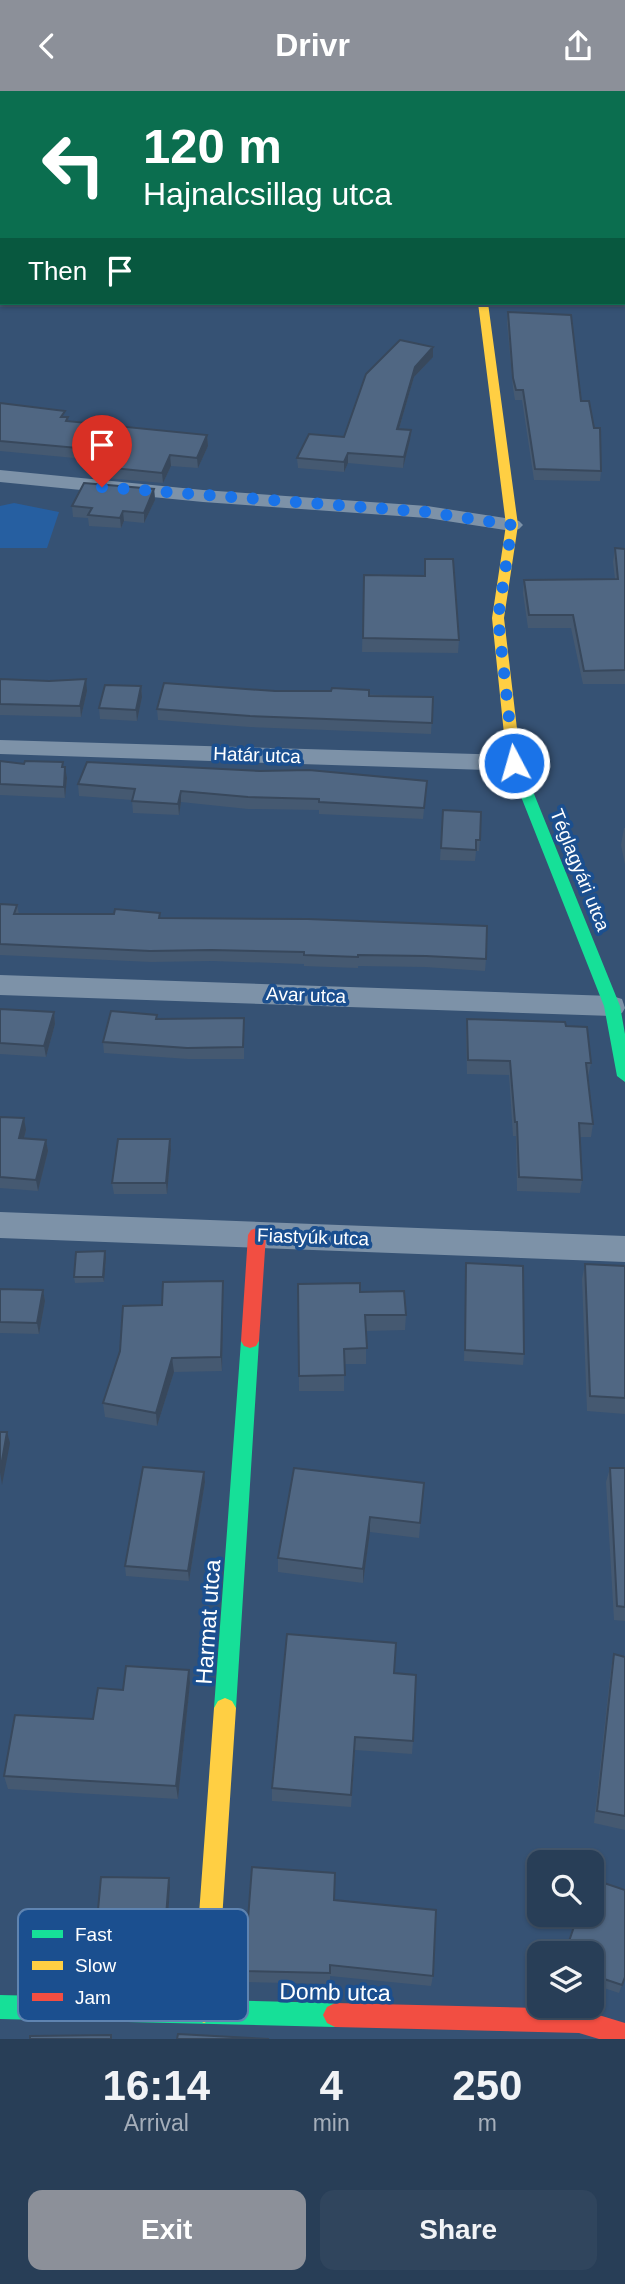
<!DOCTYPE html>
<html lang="en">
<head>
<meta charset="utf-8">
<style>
  body { margin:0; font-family:Arial,sans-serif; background:#30455d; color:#f1f3f6; height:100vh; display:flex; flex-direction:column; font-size:26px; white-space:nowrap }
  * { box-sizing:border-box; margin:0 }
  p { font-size:23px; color:#a5aeba }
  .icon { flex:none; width:38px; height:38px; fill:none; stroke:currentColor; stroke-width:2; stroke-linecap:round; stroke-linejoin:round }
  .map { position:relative; height:1948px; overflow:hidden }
  .sheet { display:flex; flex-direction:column; background:#283e57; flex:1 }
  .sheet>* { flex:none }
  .hud { position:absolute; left:0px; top:0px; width:626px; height:214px; box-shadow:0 2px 5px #0004,0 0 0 2px #44576d; background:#0b6e4f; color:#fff; overflow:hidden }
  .tools { position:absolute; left:527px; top:1759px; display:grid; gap:14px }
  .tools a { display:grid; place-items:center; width:77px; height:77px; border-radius:14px; background:#283e57; box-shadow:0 2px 5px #0004,0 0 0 2px #44576d; font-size:35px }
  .pin { position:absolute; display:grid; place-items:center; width:60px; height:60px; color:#fff; margin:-72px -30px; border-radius:50% 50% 50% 0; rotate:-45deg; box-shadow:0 0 7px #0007 }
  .pin .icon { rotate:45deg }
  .me { position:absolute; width:77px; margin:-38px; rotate:354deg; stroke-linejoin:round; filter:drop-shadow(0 0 5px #0008) }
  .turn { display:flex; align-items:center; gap:24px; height:147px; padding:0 28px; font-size:32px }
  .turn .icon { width:91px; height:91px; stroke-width:2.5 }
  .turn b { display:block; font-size:49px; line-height:60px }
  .then { display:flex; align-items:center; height:66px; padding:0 28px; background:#0003; gap:14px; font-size:26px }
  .eta { display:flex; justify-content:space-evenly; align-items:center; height:119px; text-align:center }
  .eta b { font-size:42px; font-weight:800; line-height:49px }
  .button { display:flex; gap:14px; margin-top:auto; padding:14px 28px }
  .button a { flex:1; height:80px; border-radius:14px; background:#8c9099; color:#fff; font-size:28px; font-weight:800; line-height:80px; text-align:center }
  .button a+a { background:#30455d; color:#f1f3f6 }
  header { display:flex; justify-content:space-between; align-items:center; height:91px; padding:0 28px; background:#8c9099; color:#fff; font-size:32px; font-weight:800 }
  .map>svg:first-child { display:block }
  .green { fill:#265fa1 }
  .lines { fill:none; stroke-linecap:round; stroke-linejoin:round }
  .stream { stroke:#153c6e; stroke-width:4.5 }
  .street { fill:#7d92a8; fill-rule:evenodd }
  .fast { fill:#16e098; fill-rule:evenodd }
  .slow { fill:#ffcf43; fill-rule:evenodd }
  .jam { fill:#f24e42; fill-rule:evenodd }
  .wall { fill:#455971 }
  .shaded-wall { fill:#38485c }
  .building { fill:#506783; stroke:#38485c; stroke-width:2 }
  .route { stroke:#1a73e8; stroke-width:12; stroke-dasharray:0 21.6 }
  .labels { text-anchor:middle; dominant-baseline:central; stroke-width:7; stroke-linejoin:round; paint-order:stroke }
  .street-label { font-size:19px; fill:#fff; stroke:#1b4f8f }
  .near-street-label { font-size:23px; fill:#fff; stroke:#1b4f8f }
  .key { fill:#1b4f8f; stroke:#5f84b1; stroke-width:2 }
  .key-label { font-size:19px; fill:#fff }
</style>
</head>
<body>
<header><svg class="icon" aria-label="back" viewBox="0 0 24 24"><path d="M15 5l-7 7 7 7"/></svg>Drivr<svg class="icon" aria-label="share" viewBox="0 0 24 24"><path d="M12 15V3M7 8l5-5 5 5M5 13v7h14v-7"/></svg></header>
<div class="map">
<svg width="625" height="1948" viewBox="0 0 625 1948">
  <rect width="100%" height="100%" fill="#365274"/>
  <!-- green -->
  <path class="green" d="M14,412l45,9 -12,36h-47v-42z"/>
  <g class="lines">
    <!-- stream -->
    <path class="stream" d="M482,0l37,2
      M606,0l2,2"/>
    <!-- street -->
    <path class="street" d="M441,0h14v2h-14z
      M0,379l203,20 224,16 85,13 7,2 4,4 -4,4 -7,2 -85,-13 -224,-16 -203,-20z
      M0,649l514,15 9,3 3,5 -3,5 -9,3 -514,-17z
      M0,884l612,21 10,3 3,9 -3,5 -10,3 -612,-21z
      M0,1121l625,24v26l-625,-24z"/>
    <!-- fast -->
    <path class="fast" d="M523,689l7,4 90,222 5,28v48l-8,-6 -13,-70 -88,-222z
      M250,1243l6,2 3,5 -23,367 -4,7 -7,3 -7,-3 -4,-7 27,-367 3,-5z
      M0,1904l335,8 8,4 4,8 -4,8 -8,4 -335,-8z"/>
    <!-- slow -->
    <path class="slow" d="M478,212h10l30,222 -14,93 17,145 9,21 -7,4 -7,-4 -9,-21 -15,-145 14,-93z
      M225,1607l7,3 4,7 -20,303 -4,8 -8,4 -8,-4 -4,-8 22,-303 4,-7z"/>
    <!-- jam -->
    <path class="jam" d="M257,1137l6,2 3,5 -7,106 -3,5 -6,2 -6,-2 -3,-5 7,-106 3,-5z
      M335,1912l244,6 46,14v16h-26l-20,-6 -244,-6 -8,-4 -4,-8 4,-8z"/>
  </g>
  <!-- wall -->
  <path class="wall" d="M508,221l73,89 20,70 -1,10 -66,-1 -12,-80h-7l-2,-12 -6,-66z
    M433,266l-19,20 -15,52 12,1 -1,10 -7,28 -55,-5 -4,9 -46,-4 -1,-10 47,-21z
    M0,312l66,14 3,4 138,14 1,11 -10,22 -27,-2 -8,17 -69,-6 -1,-11 3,-6 -96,-9z
    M154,398l1,11 -11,23 -20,-2 -3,7 -32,-2 -1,-8 -15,-1 -1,-11z
    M615,457l10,1v135h-42l-12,-56h-43l-5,-35 1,-13 91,-1 -2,-17z
    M425,468l34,81 -1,13 -96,-1 2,-77 60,1z
    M0,588l87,12 -6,26 -81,-2z
    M141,595l1,11 -5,24 -37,-2 -1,-11z
    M275,600l158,6 -2,37 -181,-7 -92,-7 -1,-11z
    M0,670l64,6 3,11 -2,20 -65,-3z
    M427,690l-4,38 -104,-5v-4l-71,-1 -67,-7 -2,13 -46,-2 -1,-13 -53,-4 -1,-12z
    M443,719l37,30 -1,11h-3l-1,10 -35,-1z
    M624,737h1v37l-4,-20z
    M0,813l17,1 2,9h95l46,-1v5l326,41 -1,12 -60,-4 -67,-1v2l-54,-2v-2l-92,-3 -61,1 -151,-7z
    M0,918l54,3 1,12 -9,33 -46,-3z
    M244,927v41h-56l-84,-6 -1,-11 54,-23z
    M467,928l99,7 25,37 -3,14 5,47 -2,13h-11l2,43 -2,13 -63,-2 -1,-55h-3l-4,-61 -42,-1 -1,-41z
    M0,1026l26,13 -2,9 22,1 2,11 -10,40 -38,-3z
    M170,1048l1,11 -4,44h-53l-2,-11z
    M105,1160l1,6 -2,25 -29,1 -1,-6z
    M466,1172l58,91 -1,11 -59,-4z
    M585,1173l40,2v148l-38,-3 -5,-132z
    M298,1193l62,8 46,23 -1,15 -39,1v33h-22v27h-45z
    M0,1198l43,1 2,11 -6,33 -39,-1z
    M223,1205l-1,75 -48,1 -17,54 -52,-9 -2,-14z
    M610,1377h15v153l-11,-1 -8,-138z
    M205,1391l-16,99 -63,-5 -1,-10z
    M424,1392l-5,55 -49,-6 -7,51 -85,-11v-14z
    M614,1563l11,3v173l-31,-7 17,-155z
    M189,1579l1,13 -12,116 -170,-10 -4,-13 89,-57 30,-29z
    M394,1582l19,68 -1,13 -57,-4 -4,57 -79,-6v-13z
    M170,1796l-5,77 -69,-2 -2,-8z
    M334,1809l99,76 -2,10 -101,-10v8l-86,-2v-11z
    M592,1862l33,24 -6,16 -27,-9z"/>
  <!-- shaded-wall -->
  <path class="shaded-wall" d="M433,256v10l-19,20 -18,62 1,-10 18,-62z
    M411,339l-1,10 -7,28 1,-11z
    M207,344l1,11 -10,22 -1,-10z
    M348,362v10l-4,9v-10z
    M170,364l1,11 -8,17 -1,-10z
    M154,398l1,11 -11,23v-10z
    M123,420l1,10 -3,7 -1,-10z
    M86,588l1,12 -6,26 -1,-11z
    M141,595l1,11 -5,24 -1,-11z
    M65,676l2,11 -2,20 -1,-11z
    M181,700v11l-2,13 -1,-11z
    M54,921l1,12 -9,33 -2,-11z
    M24,1027l2,12 -5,20 -2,-12z
    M170,1048l1,11 -4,44 -1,-11z
    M46,1049l2,11 -10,40 -2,-11z
    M105,1160l1,6 -2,25 -1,-5z
    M223,1190v15l-1,75 -1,-14z
    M43,1199l2,11 -6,33 -2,-11z
    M172,1267l2,14 -17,54 -1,-13z
    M7,1341l3,11 -8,42 -2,-13z
    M204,1381l1,10 -16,99 -1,-10z
    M370,1426v15l-7,51v-14z
    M189,1579l1,13 -12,116 -2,-13z
    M169,1787l1,9 -5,77 -2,-9z"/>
  <!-- building -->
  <path class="building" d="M508,221l63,3 10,86h8l5,27h6l1,43 -66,-2 -12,-79h-7l-3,-12z
    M400,249l33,7 -18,20 -18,62 14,1 -7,27 -56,-4 -4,9 -47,-4 12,-24 35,3 22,-63z
    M0,312l65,8 -4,6h7l-2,4 141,14 -10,23 -27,-3 -8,18 -69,-7 8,-16 -101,-9z
    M84,392l70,6 -10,24 -21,-2 -3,7 -32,-3 4,-7 -20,-2z
    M615,457l10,1v121l-41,1 -11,-56h-44l-5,-35 94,-1z
    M425,468h28l6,81 -96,-2 1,-63 61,1z
    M0,588l49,2 37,-2 -6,27 -80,-2z
    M164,592l111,8h56l1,-3 37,2v6l64,1 -1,26 -182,-7 -93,-7z
    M105,594l36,1 -5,24 -37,-2z
    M0,670l24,3 1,-3 38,1 -1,5h3l-1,20 -64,-3z
    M87,671l173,9 49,-1 118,11 -3,27 -105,-6v-3l-71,-2 -67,-6 -3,13 -46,-3 3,-12 -57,-5z
    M443,719l38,2 -1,28h-4v10l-35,-2z
    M0,813l17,1 -3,9h100l1,-5 45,4 -1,5 149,1 179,7 -1,33 -60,-3 -68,-1v2l-54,-2v-3l-93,-2 -61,1 -150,-7z
    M0,918l54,3 -10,34 -44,-3z
    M111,920l46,4 -1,4 88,-1 -1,29 -56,1 -84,-6z
    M467,928l98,3 1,4 21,1 4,36h-5l7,61 -14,-1 3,57 -63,-3 -2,-55h-2l-5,-61 -42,-1z
    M0,1026l24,1 -5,20 27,2 -10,40 -36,-3z
    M118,1048h52l-4,44h-54z
    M105,1160l-2,26h-29l2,-25z
    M466,1172l57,3 1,88 -59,-4z
    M585,1173l40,2v132l-35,-2z
    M223,1190l-2,76 -49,1 -16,55 -53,-10 17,-52 3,-45 39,-1 1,-23z
    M360,1192v9l44,-1 2,24h-41l2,33 -23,1 1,26 -46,1 -1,-92z
    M0,1198l43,1 -6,33 -37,-1z
    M0,1341h7l-7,40z
    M143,1376l61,5 -16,99 -63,-5z
    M294,1377l130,15 -4,40 -50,-6 -7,52 -85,-11z
    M610,1377h15v139l-8,-1z
    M287,1543l109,9 -2,30 22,2 -3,66 -58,-4 -4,58 -79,-7z
    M614,1563l11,3v159l-28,-5z
    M126,1575l63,4 -13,116 -172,-10 11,-61 78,4 5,-31 25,2z
    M252,1776l83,6 -1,27 102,10 -3,66 -103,-11v8l-86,-2z
    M101,1786l68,1 -6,77 -69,-1z
    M592,1788l33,11v87l-3,8 -30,-10v-22h-27l13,-38h14z
    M178,1943l91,5h-92z
    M111,1944v4h-81v-3z"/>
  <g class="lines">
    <!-- route -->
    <path class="route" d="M102,396l325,25 85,13 -14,93 16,145"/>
  </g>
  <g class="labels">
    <!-- street labels -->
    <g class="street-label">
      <text transform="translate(257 664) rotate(2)">Határ utca</text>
      <text transform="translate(580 779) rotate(68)">Téglagyári utca</text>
      <text transform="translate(306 904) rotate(2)">Avar utca</text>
      <text transform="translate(313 1146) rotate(2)">Fiastyúk utca</text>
    </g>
    <!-- near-street labels -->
    <g class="near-street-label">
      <text transform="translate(208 1531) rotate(-86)">Harmat utca</text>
      <text transform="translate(335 1901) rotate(1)">Domb utca</text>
    </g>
  </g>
  <!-- legend -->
  <rect x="18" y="1818" width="230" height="112" rx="10" class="key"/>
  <rect x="32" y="1839" width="31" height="8" fill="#16e098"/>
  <rect x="32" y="1870" width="31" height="9" fill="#ffcf43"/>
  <rect x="32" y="1902" width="31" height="8" fill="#f24e42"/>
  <g class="key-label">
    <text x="75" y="1850">Fast</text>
    <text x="75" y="1881">Slow</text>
    <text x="75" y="1913">Jam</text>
  </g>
</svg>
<div class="tools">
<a><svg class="icon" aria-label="search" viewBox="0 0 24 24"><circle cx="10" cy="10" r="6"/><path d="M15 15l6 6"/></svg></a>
<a><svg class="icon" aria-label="layers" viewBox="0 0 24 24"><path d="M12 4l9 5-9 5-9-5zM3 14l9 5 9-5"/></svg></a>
</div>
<div class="pin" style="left:102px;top:396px;background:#d93025"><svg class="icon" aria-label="arrive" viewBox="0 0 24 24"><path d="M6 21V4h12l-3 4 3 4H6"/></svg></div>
<svg class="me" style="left:514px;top:672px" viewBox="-20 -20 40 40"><circle r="17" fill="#1a73e8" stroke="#fff" stroke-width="3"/><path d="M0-11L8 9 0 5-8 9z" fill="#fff"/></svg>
<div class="hud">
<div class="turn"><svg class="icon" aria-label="left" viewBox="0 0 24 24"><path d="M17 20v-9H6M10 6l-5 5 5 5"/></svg><div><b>120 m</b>Hajnalcsillag utca</div></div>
<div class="then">Then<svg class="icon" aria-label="arrive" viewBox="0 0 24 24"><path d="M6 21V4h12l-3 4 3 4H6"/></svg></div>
</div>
</div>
<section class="sheet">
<div class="eta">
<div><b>16:14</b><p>Arrival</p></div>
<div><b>4</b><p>min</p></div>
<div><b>250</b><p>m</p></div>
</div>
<div class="button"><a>Exit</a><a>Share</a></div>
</section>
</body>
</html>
